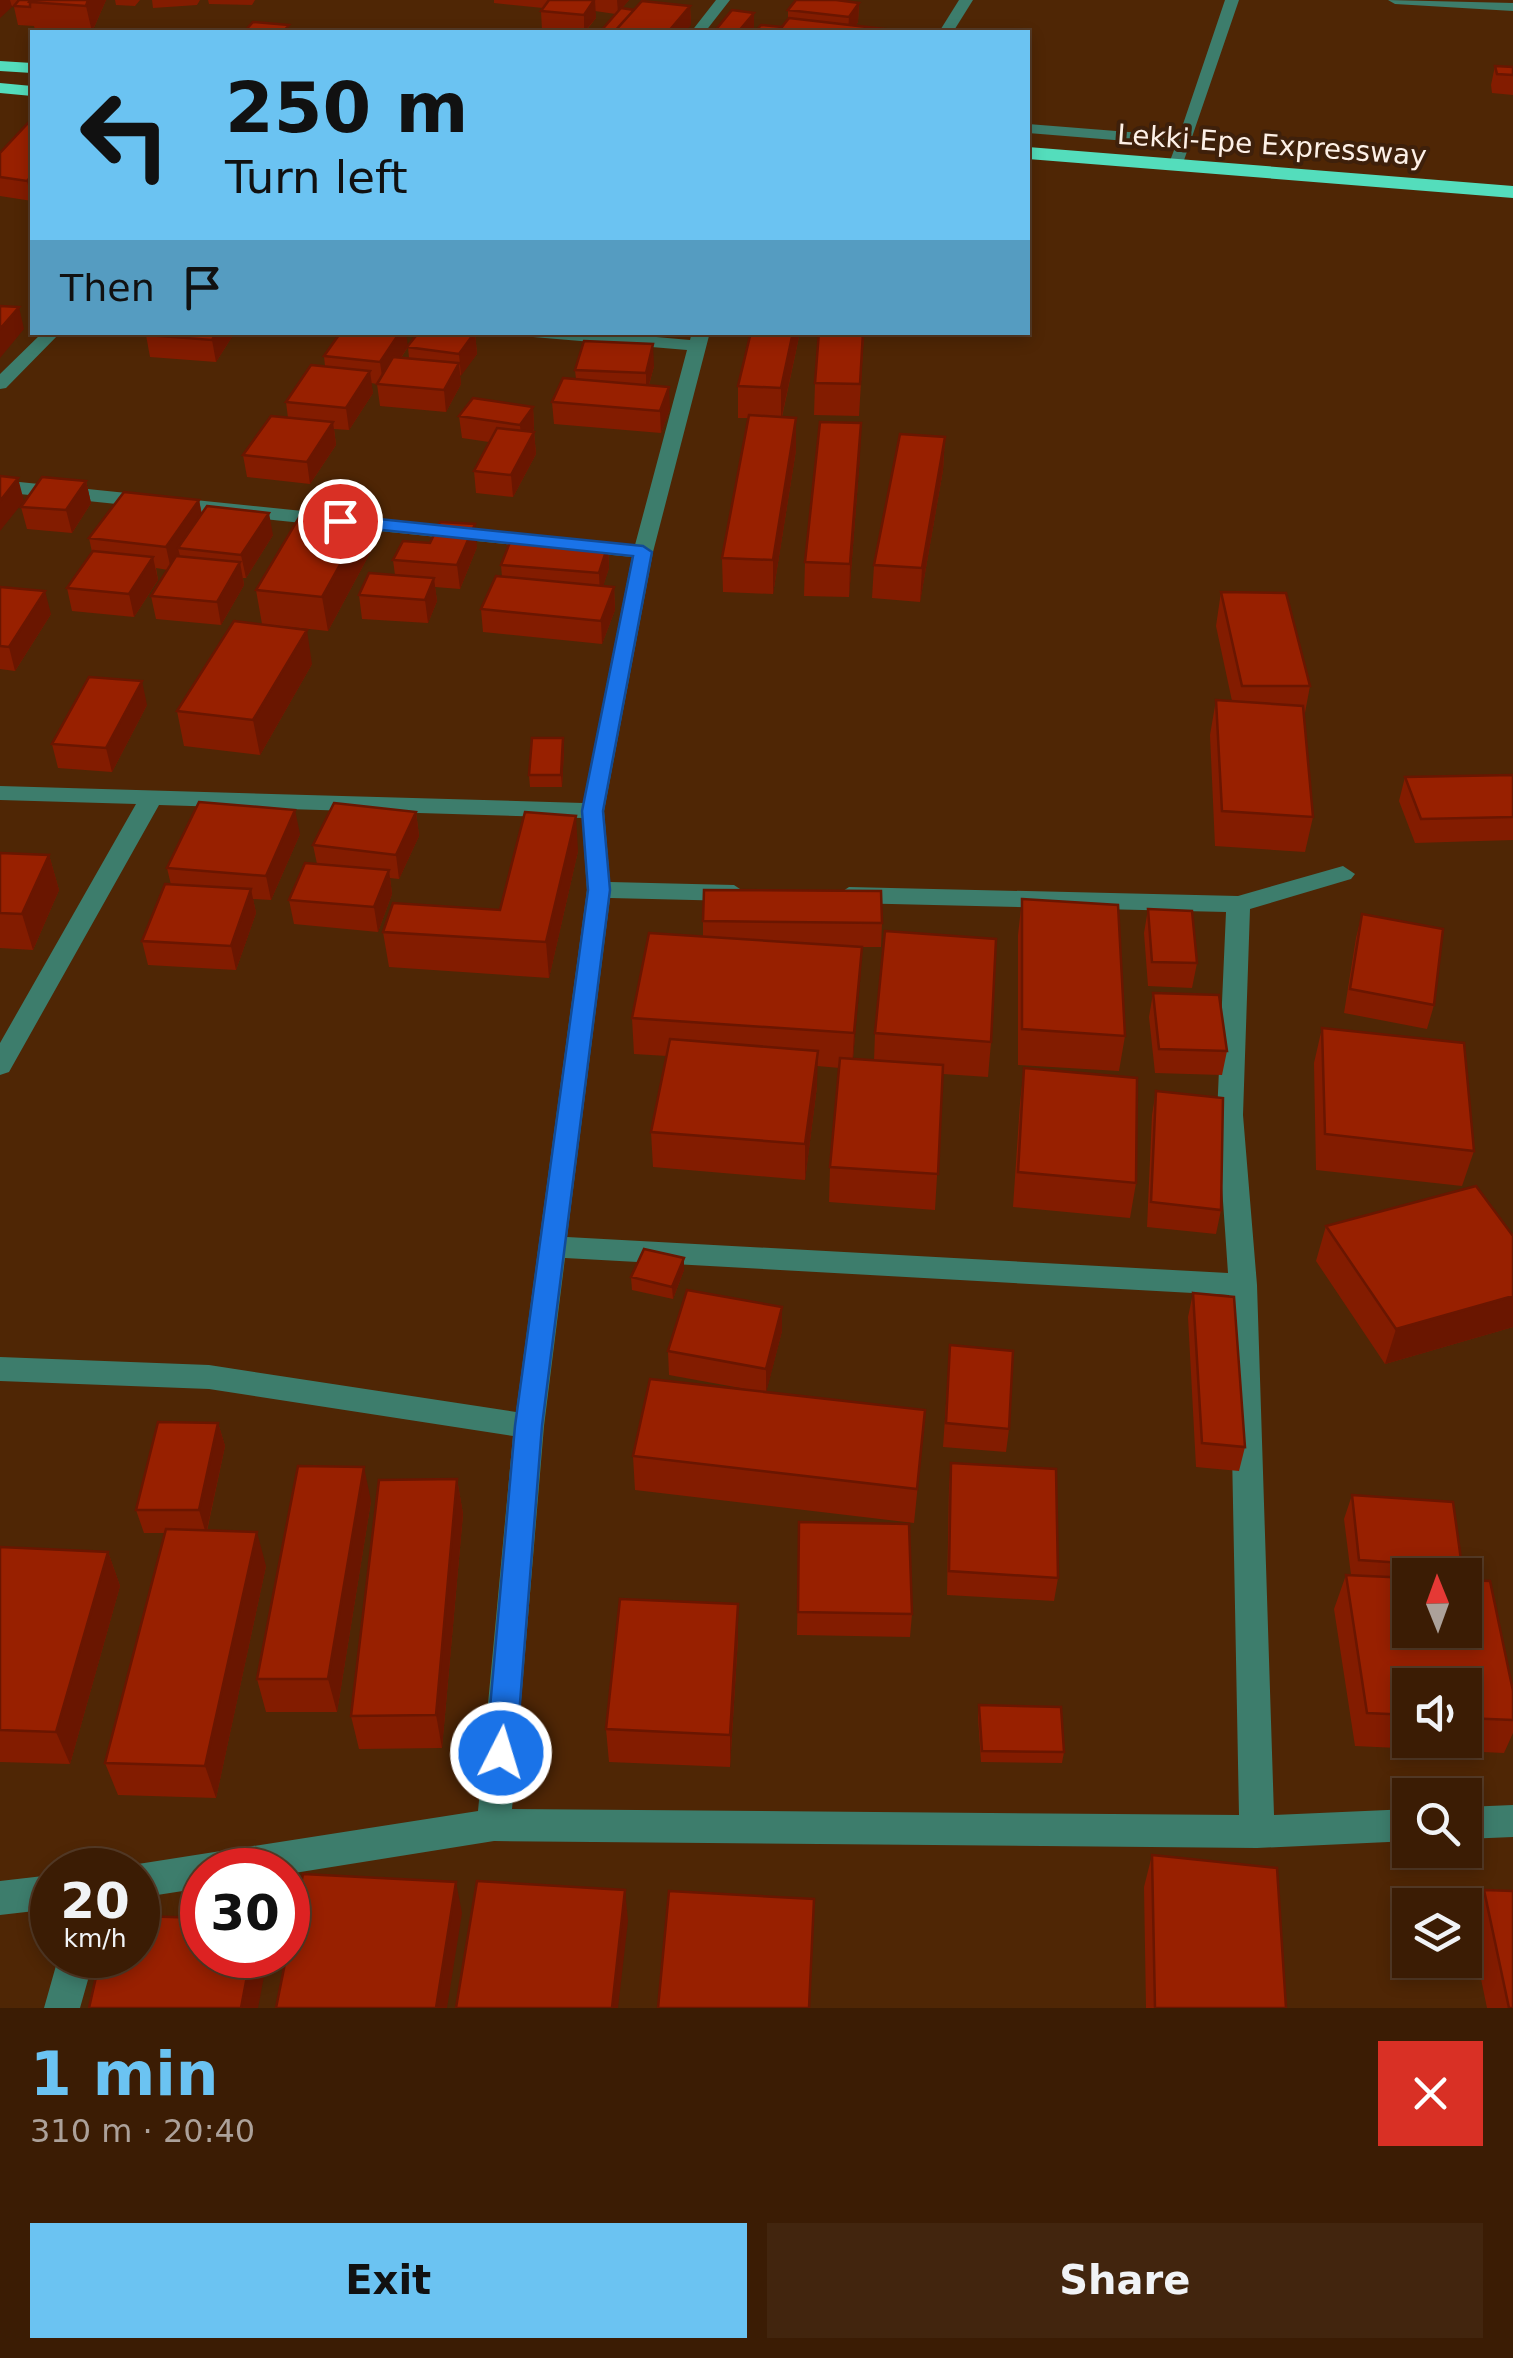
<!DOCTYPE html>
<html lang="en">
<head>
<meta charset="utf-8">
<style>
  body { margin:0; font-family:"DejaVu Sans",sans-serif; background:#42250e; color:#f1f3f6; height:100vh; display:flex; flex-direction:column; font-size:38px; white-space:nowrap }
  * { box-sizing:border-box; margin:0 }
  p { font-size:32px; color:#aca19a }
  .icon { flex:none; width:55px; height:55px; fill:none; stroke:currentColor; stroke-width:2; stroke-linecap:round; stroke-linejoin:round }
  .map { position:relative; height:2008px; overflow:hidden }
  .side { display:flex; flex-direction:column; background:#3b1c04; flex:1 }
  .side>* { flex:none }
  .hud { position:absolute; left:30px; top:30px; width:1000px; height:305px; border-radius:0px; box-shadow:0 5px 15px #0003,0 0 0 2px #543a26; background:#6bc3f2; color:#111; overflow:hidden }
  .needle { width:65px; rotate:359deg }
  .fabs { position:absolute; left:1392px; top:1558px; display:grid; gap:20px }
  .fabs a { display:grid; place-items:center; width:90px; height:90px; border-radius:0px; background:#3b1c04; box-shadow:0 5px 15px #0003,0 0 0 2px #543a26; font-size:50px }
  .speed { position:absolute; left:30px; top:1848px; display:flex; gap:20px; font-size:50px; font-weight:700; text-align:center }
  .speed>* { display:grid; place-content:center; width:130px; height:130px; border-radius:50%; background:#3b1c04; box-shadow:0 5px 15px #0003,0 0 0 2px #543a26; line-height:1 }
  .speed small { font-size:25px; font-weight:400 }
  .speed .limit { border:15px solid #d22; background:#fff; color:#111 }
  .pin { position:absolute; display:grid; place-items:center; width:85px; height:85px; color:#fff; margin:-42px; border:5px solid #fff; border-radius:50%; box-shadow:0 2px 10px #0007 }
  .me { position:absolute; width:110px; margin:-55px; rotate:5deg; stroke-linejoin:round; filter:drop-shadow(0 0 8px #0008) }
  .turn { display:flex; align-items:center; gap:35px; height:210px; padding:0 30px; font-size:45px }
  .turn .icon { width:130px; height:130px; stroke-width:2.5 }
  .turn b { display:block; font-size:70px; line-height:85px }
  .then { display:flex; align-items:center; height:95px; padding:0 30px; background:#0003; gap:20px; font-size:38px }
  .round { display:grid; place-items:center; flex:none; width:105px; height:105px; border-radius:0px; background:#42250e }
  .summary { display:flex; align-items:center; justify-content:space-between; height:170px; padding:0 30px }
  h1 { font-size:60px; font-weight:700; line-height:75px; color:#6bc3f2 }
  .primary-button { display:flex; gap:20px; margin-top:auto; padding:20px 30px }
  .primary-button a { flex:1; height:115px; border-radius:0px; background:#6bc3f2; color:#111; font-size:40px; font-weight:700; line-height:115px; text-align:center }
  .primary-button a+a { background:#42250e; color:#f1f3f6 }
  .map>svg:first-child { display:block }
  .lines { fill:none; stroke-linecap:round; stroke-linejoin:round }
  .street { fill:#3d7d6c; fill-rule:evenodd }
  .highway { fill:#54ddbc; fill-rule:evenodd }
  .wall { fill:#831c00; fill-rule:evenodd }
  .shaded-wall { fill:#6a1600 }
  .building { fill:#982000; stroke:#6a1600; stroke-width:2.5 }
  .route { fill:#1a73e8; stroke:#114b97; stroke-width:2.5 }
  .labels { text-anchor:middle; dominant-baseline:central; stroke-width:8; stroke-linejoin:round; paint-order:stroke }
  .far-street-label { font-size:28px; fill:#fdf0e7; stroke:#3e200b }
</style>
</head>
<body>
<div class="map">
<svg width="1513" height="2008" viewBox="0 0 1513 2008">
  <rect width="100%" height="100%" fill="#4f2605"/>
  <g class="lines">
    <!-- street -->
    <path class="street" d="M716,0h14l-25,32h-14z
      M959,0h14l-20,32h-14z
      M1225,0h14l-58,169 -13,-3 8,-21 -148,-12v-9l151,12z
      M1388,0l125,3v8l-118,-7z
      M43,332h18l-55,56 -6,1v-15z
      M525,332h75l90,8 2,-8h18l-57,220 -49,259 6,71 124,3 12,8 -12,8 -124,-3 -43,339 661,36 -11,-158 9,-203 -377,-9 -12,-8 12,-8 389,9 105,-30 12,8 -4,5 -101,30 -7,206 14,170 17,530 136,-6v32l-153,7 -763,-7 -206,33v-4h-86v18l-64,10v-28h-13l13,-6 340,-53 35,-375 -304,-47 -209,-8v-24l209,8 307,47 71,-522 -5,-72 -423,-13 -150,267 -9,3v-32l136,-239 -136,-4v-14l583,17 49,-246 -632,-65v-12l635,65 52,-195 -154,-13zM565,1258l664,37 10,520 -727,-6 32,-383z
      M1513,1805v32l-48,2v-32z
      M52,1875v34l-52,6v-34z
      M59,1955h36l-15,53h-36z"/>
    <!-- highway -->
    <path class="highway" d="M0,61l32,2v10l-32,-2z
      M0,83l32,3v10l-32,-3z
      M1028,147l485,39v12l-485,-39z"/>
  </g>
  <!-- wall -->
  <path class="wall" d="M0,0h106l-14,32 -57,-2 -1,-4 -16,-1 -4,-18z
    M115,0h25l-5,6 -19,-1z
    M152,0h48l-3,5 -44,3z
    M208,0h47l-3,5 -43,-1z
    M494,0h135l-7,8 12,2 56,-4 1,19 -96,-14 1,7 -11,14 -43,-2 -1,-19 2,-3 -49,-5z
    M859,3l-1,19 -2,3 -74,2 6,-7v-10z
    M1495,66l18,1v28l-21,-2 -1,-8z
    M30,121l2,80 -32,-5v-43z
    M235,332l-19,30 -66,-5 -4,-22z
    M475,332l2,22 -17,22 1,8 -15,28 -66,-6 -3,-22 -6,-1 2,10 -24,37 -15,-1 2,16 -26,39 -63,-7 -4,-22 45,-37 -2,-16 39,-36 -1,-10 84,-10zM408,347l1,11h-8z
    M751,332h49l-18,85 14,1v32l-23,144 -50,-2 -1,-34 26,-140h-10v-32z
    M864,332l-5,84 -45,-1 1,-32z
    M654,366l-5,19 21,24 -9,24 -107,-9 -2,-22 24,-23 -1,-9z
    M533,407l1,22 -1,3h1l2,22 -23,43 -37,-4 -2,-22 15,-29 -27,-4 -3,-22z
    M945,437l-2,33 -23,132 -48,-4 2,-33z
    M860,456l-11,141 -45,-1 1,-34z
    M86,481l5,22 -19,30 -45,-4 -6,-22z
    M199,500l3,14 71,21 -27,43h-3l1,7 -23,40 -65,-6 -5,-23 17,-26 -12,-2 2,12 -24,37 -62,-6 -5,-23 25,-36 -3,-14z
    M378,538l-50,93 -66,-7 -6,-34z
    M608,545l1,23 -6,18 11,1 1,23 -13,34 -119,-12 -2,-23 21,-32 -1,-12z
    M477,547l-17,42 -25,-2 2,14 -9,22 -66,-4 -3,-24 36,-20 -2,-15z
    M0,587l51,27 -36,57 -15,-2z
    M1221,592l89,94 -6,32 9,99 -8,35 -90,-6 -5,-111 6,-35 16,1 -16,-75z
    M312,664l-52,91 -76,-9 -7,-35z
    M147,705l-35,67 -54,-4 -6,-24z
    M564,750l-2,37h-32l-1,-12z
    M1513,775v65l-98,3 -16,-42 6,-24z
    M416,812l3,24 -20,43 -9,-1 2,16 -14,38 -84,-8 -5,-24 28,-36 -4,-19z
    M300,834l-29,66 -18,-1 3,14 -20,57 -88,-5 -6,-24 29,-56 -4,-17z
    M578,851l-29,127 -160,-11 -6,-35 117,-22z
    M0,853l49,2 10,35 -26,60 -33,-2z
    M1022,899l103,137 -6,35 -101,-6v-130z
    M1148,909l49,54 -5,25 -44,-2 -4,-53z
    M1362,914l72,91 -7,24 -83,-16 12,-75z
    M703,921l179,2 -1,24h-23h4l-9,112 21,2 1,-28 116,9 -3,35 -45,-3 -8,136 -106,-8 1,-35 10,-99 -23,-2v20l-12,94 -152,-13 -2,-35 16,-76 -33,-2 -2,-36 71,-81z
    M1153,993l74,58 -5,24 -67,-2 -6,-56z
    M1322,1028l152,123 -12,35 -146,-16 -2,-107z
    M1024,1068l112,115 -6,35 -117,-11 7,-104z
    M1156,1091l65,119 -5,24 -69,-7 5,-112z
    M1326,1226l187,10v91l-128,37 -69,-103z
    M684,1258v12l-11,29 -41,-9 -1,-13z
    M1193,1293l52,154 -6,24 -43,-4 -8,-150z
    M782,1307v24l-16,61 156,53 -8,78 -279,-33 -2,-34 124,-65 -88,-16 -1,-24z
    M950,1345l59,84 -3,23 -63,-5z
    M218,1423l7,23 -18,85 59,35 -50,232 -98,-3 -13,-32 60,-230h-21l-8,-23z
    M951,1463l107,115 -4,23 -107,-6 2,-108z
    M457,1479l6,35 -21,234 -83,1 -8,-33z
    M1352,1495l110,72 -3,8h-49v55l103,90v13l-9,20 -149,-7 -21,-137 12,-34h5l-7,-56zM1410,1685h55v55h-55z
    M371,1501l-34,211h-71l-9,-33z
    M799,1522l113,92 -2,23 -113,-2z
    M0,1547l108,5 12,34 -50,178 -70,-2z
    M738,1638l-8,129 -121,-5 -3,-33z
    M979,1705l85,47 -2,11 -81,-1 -3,-45z
    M1152,1855l134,153h-140l-2,-121z
    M1484,1890l29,118h-26l-18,-87z"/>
  <!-- shaded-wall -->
  <path class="shaded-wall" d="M0,0h10l2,7 -12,11z
    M88,0h18l-14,32 -6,-26z
    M595,0l1,18 -12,14v-17z
    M617,0h12l-11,13z
    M859,3l-1,19 -7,10h-3l1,-15z
    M690,6l1,19 -6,7h-17z
    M754,13v19h-16z
    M32,175v26l-5,-20z
    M19,307l5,22 -24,29v-29z
    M217,332h18l-19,30 -4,-22z
    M400,332h6l2,15 -25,37 -3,-22z
    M475,332l2,22 -16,22 -2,-22z
    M793,332h7l-19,88v-32z
    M653,344l1,22 -8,29v-22z
    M459,363l2,21 -15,28 -2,-22z
    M370,371l3,22 -24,37 -3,-22z
    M669,387l1,22 -9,24 -1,-22z
    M533,407l1,22 -12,18 -2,-22z
    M796,418v32l-23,144v-34z
    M333,422l3,23 -26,39 -3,-22z
    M861,423l-1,33 -11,141 1,-33z
    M534,432l2,22 -23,43 -2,-22z
    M945,437l-2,33 -23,132 2,-34z
    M18,478l6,23 -24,30v-30z
    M86,481l5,22 -19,30 -6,-23z
    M199,500l4,23 -25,25 2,8 -9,14 -5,-23z
    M373,505l5,33 -50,93 -6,-34z
    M269,513l4,22 -27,43 -5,-23z
    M475,524l2,23 -17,42 -3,-24z
    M608,545l1,23 -9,28 -1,-23z
    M153,557l5,23 -24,37 -5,-23z
    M240,562l4,23 -23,40 -4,-23z
    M434,578l3,23 -9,22 -3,-23z
    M614,587l1,23 -13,34 -1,-23z
    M45,591l6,23 -36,57 -6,-24z
    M307,630l5,34 -52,91 -7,-35z
    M142,681l5,24 -35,67 -6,-24z
    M563,738l1,12 -2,37 -1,-12z
    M295,810l5,24 -29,66 -5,-24z
    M416,812l3,24 -20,43 -3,-24z
    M576,816l2,35 -29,127 -3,-36z
    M49,855l10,35 -26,60 -11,-36z
    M389,870l3,24 -14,38 -4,-25z
    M251,889l5,24 -20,57 -5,-24z
    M862,947l-2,35 -8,87 2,-36z
    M818,1051l-1,35 -12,94v-36z
    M684,1258v12l-11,29 -1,-12z
    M1513,1296v31l-128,37 11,-35z
    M782,1307v24l-16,62v-24z
    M218,1423l7,23 -19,88 -7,-24z
    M364,1467l7,34 -34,211 -9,-33z
    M457,1479l6,35 -21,234 -6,-33z
    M257,1532l9,34 -50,232 -11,-32z
    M108,1552l12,34 -50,178 -14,-32z
    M738,1604v34l-8,129v-32z
    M456,1882l6,31 -15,95h-11z
    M625,1890l3,31 -10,87h-6z
    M251,1955h17l-10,53h-17z"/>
  <!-- building -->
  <path class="building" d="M19,0h11v7l-16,-1z
    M30,0h58l-2,6 -57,-4z
    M549,0h45l-10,15 -43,-4z
    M796,0h40l23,3 -10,14 -61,-7z
    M642,1l48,5 -22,26h-54z
    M621,8l13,2 -20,22h-14z
    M732,10l22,3 -16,19h-24z
    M789,18l95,11 -3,3h-103z
    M253,22l36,3 -6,7h-39z
    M761,25l21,2 -4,5h-23z
    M1495,66l18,1v8l-16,-1z
    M30,121h2v54l-5,6 -27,-4v-24z
    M0,306l19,1 -19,22z
    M148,332h69l-5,8 -66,-5z
    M341,332h59l-20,30 -56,-6z
    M419,332h56l-16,22 -52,-7z
    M751,332h42l-12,56 -43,-2z
    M819,332h44l-3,52 -45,-1z
    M584,341l69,3 -7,29 -71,-3z
    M393,357l66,6 -15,27 -67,-6z
    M311,365l59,6 -24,37 -60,-6z
    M563,378l106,9 -9,24 -108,-9z
    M473,398l60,9 -13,18 -61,-9z
    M749,415l47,3 -23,142 -51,-2z
    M271,416l62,6 -26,40 -64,-7z
    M820,422l41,1 -11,141 -45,-2z
    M497,428l37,4 -23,43 -37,-4z
    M900,434l45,3 -23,131 -48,-3z
    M0,476l18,2 -18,23z
    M42,477l44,4 -20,29 -45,-3z
    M124,492l75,8 -33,47 -77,-9z
    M310,499l63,6 -51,92 -66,-7z
    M207,506l62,7 -28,42 -63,-7z
    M440,522l35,2 -18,41 -64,-5 10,-19 27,2z
    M512,537l96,8 -9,28 -98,-8z
    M93,551l60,6 -24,37 -62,-6z
    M176,556l64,6 -23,40 -66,-6z
    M369,573l65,5 -9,22 -66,-5z
    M496,576l118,11 -13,34 -120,-12z
    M0,587l45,4 -36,56 -9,-1z
    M1221,592l65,1 24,93h-68z
    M234,621l73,9 -54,90 -76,-9z
    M89,677l53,4 -36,67 -54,-4z
    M1216,700l87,6 10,111 -91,-6z
    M532,738h31l-2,37h-32z
    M1513,775v42l-92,2 -16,-42z
    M199,802l96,8 -29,66 -99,-8z
    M334,803l82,9 -20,43 -83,-10z
    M525,812l51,4 -30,126 -163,-10 10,-29 107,7z
    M0,853l49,2 -27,59 -22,-1z
    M305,863l84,7 -15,37 -85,-7z
    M165,884l86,5 -20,57 -89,-5z
    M704,890l177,1 1,32 -179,-2z
    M1022,899l96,6 7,131 -103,-7z
    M1148,909l44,2 5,52 -45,-1z
    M1362,914l81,15 -9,76 -84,-16z
    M885,931l111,8 -5,103 -116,-9z
    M649,933l213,14 -8,86 -222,-15z
    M1153,993l66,2 8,56 -68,-2z
    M1322,1028l142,15 10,108 -149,-17z
    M670,1039l148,12 -13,93 -154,-12z
    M840,1058l103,7 -5,109 -108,-7z
    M1024,1068l113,10 -1,105 -118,-11z
    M1156,1091l67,7 -2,112 -70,-8z
    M1476,1186l37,50v60l-117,33 -70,-103z
    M644,1249l40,9 -12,29 -41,-10z
    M687,1290l95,17 -16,62 -98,-18z
    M1193,1293l41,4 11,150 -43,-4z
    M950,1345l63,6 -4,78 -63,-6z
    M650,1379l275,31 -8,79 -284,-33z
    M158,1422l60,1 -19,87h-63z
    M951,1463l105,6 2,109 -109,-7z
    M298,1466l66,1 -36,212h-71z
    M457,1479l-21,236 -85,1 28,-236z
    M1352,1495l101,7 9,65 -103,-7z
    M799,1522l110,2 3,90 -114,-2z
    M166,1529l91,3 -52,234 -100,-3z
    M0,1547l108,5 -52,180 -56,-2z
    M1346,1575l64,3v52h55v-50l25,1 23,110v29l-48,-2v-33h-55v30l-43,-2z
    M620,1599l118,5 -8,131 -124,-6z
    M979,1705l82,2 3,45 -82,-1z
    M1152,1855l125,13 9,140h-131z
    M303,1874l153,8 -20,126h-160z
    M477,1881l148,9 -13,118h-156z
    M1484,1890l29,1v117h-4z
    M669,1891l145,8 -5,109h-151z
    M138,1916l64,2v37h49l-10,53h-152l12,-53h37z"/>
  <!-- route -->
  <path class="route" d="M340,515l303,31 9,6 -49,259 7,79 -68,536 -26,327 -4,10 -11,4 -11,-4 -4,-10 29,-327 73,-536 -6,-79 51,-255 -299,-31 -3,-4z"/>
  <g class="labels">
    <!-- far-street labels -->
    <g class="far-street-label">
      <text transform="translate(1272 145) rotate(4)">Lekki-Epe Expressway</text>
    </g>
  </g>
</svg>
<div class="fabs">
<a><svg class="needle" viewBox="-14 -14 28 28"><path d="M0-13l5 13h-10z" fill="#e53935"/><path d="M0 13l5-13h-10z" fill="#aca19a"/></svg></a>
<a><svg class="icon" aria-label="sound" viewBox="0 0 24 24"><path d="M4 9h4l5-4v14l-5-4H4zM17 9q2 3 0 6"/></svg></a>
<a><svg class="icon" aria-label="search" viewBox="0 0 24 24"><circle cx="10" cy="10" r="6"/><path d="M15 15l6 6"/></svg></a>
<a><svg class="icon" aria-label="layers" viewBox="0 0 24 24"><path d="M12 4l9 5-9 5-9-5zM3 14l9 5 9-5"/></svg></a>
</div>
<div class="speed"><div>20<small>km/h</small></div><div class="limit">30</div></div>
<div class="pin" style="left:340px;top:521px;background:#d93025"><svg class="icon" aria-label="arrive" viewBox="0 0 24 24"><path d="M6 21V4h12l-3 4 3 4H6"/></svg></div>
<svg class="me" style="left:501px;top:1753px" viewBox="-20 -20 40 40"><circle r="17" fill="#1a73e8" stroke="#fff" stroke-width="3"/><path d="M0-11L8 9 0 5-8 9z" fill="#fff"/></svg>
<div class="hud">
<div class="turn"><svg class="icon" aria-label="left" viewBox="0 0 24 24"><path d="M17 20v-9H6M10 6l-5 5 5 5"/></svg><div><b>250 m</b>Turn left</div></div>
<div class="then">Then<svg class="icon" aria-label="arrive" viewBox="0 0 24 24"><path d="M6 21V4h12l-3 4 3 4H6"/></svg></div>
</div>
</div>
<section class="side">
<div class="summary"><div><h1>1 min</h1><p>310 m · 20:40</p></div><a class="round" style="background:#d93025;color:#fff"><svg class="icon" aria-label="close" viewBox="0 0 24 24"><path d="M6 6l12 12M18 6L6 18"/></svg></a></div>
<div class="primary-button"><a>Exit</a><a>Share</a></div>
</section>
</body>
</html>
